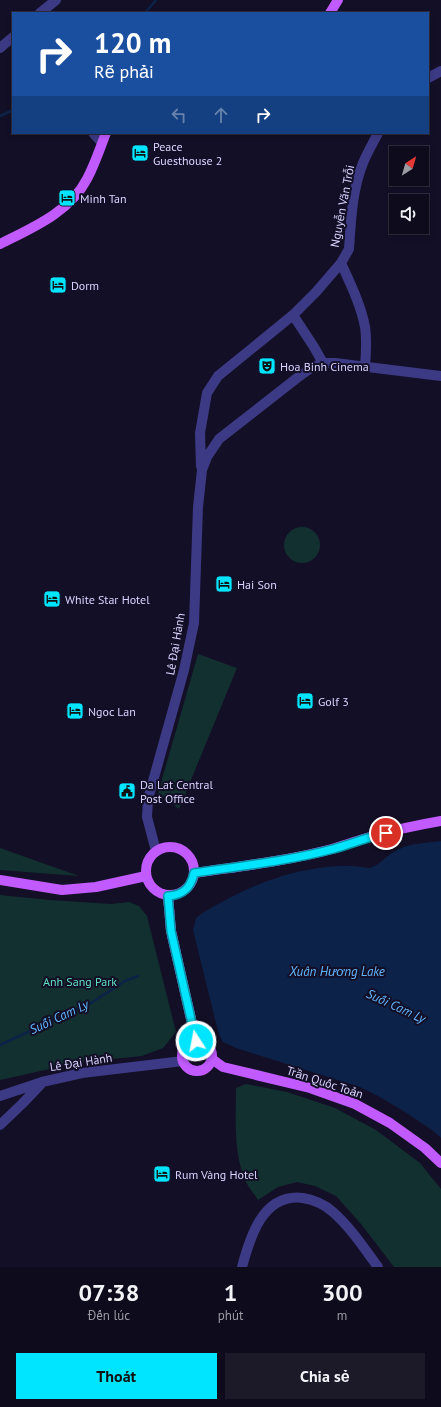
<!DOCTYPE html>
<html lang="vi">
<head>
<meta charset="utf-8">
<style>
  body { margin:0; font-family:"PT Sans",sans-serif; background:#1c1929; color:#f1f3f6; height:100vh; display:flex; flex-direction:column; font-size:15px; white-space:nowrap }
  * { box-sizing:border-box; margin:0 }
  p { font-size:13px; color:#9b9ba3 }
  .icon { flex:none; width:22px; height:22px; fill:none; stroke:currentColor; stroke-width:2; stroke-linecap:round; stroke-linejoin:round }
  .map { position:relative; height:1267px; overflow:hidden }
  .details { display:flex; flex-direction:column; background:#0e0b1c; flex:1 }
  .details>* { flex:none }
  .banner { position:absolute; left:12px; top:12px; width:417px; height:122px; border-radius:0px; box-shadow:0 2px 6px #0003,0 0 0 1px #2e2b3b; background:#1a4fa0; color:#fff; overflow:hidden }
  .needle { width:26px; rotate:37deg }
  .buttons { position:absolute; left:389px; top:146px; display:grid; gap:8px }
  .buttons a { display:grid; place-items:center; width:40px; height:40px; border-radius:0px; background:#0e0b1c; box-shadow:0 2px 6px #0003,0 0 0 1px #2e2b3b; font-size:20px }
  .pin { position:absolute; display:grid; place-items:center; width:34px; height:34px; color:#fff; margin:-17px; border:2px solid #fff; border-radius:50%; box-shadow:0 1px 4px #0007 }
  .me { position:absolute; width:44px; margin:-22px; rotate:349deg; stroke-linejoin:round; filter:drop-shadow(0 0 3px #0008) }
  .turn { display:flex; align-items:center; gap:14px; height:84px; padding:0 16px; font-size:18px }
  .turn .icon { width:52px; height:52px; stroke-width:2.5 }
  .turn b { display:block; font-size:28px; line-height:34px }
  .lanes { display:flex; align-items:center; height:38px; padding:0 16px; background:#0003; justify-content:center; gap:20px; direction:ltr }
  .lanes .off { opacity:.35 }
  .eta { display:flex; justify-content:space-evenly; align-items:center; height:68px; text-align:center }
  .eta b { font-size:24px; font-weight:800; line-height:28px }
  .primary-button { display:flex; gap:8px; margin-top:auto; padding:8px 16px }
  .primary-button a { flex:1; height:46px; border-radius:0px; background:#00e5ff; color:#111; font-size:16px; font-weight:800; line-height:46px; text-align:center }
  .primary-button a+a { background:#1c1929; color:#f1f3f6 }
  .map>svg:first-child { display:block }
  .green { fill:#12302f }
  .water { fill:#0c2248 }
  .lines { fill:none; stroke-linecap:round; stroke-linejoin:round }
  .stream { stroke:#0c2248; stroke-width:2.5 }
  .minor { stroke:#3d3a85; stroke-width:10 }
  .major { stroke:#c25bff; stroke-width:10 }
  .route-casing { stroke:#0095a6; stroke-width:10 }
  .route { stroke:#00e5ff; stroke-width:7 }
  .labels { text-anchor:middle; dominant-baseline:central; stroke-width:4; stroke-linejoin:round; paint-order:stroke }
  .poi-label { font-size:12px; fill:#d9d4ff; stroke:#130f26; text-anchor:start }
  .street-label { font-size:12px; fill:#d9d4ff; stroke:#130f26 }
  .park-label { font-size:12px; fill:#5fe0c0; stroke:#130f26 }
  .water-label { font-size:13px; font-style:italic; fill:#62b6ff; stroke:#130f26 }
</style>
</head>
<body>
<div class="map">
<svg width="441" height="1267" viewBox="0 0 441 1267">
  <rect width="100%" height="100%" fill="#130f26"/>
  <!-- green -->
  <path class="green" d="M284 545a18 18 0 1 1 36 0a18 18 0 1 1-36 0Z
    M198,654l39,14 -58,141 -21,-16z
    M0,848l79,28 -79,-6z
    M0,895l50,5 61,4 18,-2 10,4 8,10 29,116 -13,16 -21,8 -61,6 -81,18z
    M246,1084l41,8 48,16 41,22 44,33 21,26v78h-47l-33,-43 -25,-28 -21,-10 -18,-4 -19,5 -20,13c-4,-6 -9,-12 -12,-18 -13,-29 -10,-63 -10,-94z"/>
  <!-- water -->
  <path class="water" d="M441,841v297l-9,-8 -27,-18 -25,-15 -20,-10 -124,-39 -13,-6 -4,-7 -26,-105 3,-12 5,-4c41,-26 90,-46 138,-48 11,-1 21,1 31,2 10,-3 17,-13 27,-18 13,-7 30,-7 44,-9z"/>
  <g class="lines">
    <!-- stream -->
    <path class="stream" d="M145,13l11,-13
      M0,116l13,-6
      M0,1045l91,-42 34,-22 13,-5"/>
    <!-- minor -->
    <path class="minor" d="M40,13l16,-13
      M0,48l13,-11
      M428,78l13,-7
      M93,133l9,10
      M341,263c9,20 20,42 24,64 2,13 1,27 0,40
      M293,315l21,32 9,16
      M201,466l-1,-33 7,-40 11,-17 75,-61 23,-23 25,-29 8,-14c2,-28 3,-59 14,-86 4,-10 10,-20 15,-30
      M156,851l-9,-34 1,-18 36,-129 10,-47 4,-116 4,-37 5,-13 12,-18 78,-61 14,-10 12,-5h12l106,13
      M0,1096l42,-14 40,-9 101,-12
      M0,1125l22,-21 19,-20
      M242,1267c8,-30 21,-74 61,-69 12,2 21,6 30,14 18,16 31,36 45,55"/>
    <!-- major -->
    <path class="major" d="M330,13l8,-13
      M0,244c32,-16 70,-32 87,-65 8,-15 13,-31 19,-46
      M146 871a24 24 0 1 1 48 0a24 24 0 1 1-48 0Z
      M195,873c46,-7 92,-12 137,-24 14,-4 27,-9 41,-13 22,-6 45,-11 68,-15
      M0,880l62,10 34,-3 50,-11
      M168,896l3,35 25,110
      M182 1056a15 15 0 1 1 30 0a15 15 0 1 1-30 0Z
      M212,1059l11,8 87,21 45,16 35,19 35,25 16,15"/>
  </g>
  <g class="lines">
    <!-- route casing -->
    <g class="route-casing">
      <path id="route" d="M196,1041l-25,-110 -3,-35c15,-1 23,-8 26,-23 47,-7 94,-12 139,-24 18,-5 35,-12 53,-16"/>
    </g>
    <!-- route -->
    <use href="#route" class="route"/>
  </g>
  <!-- icons -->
  <defs>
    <g id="hotel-square" transform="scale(0.9)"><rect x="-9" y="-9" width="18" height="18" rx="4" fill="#00e5ff" stroke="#130f26"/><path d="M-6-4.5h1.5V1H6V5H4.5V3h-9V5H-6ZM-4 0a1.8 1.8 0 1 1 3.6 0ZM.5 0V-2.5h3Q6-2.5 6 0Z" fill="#111"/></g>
    <g id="theatre-square" transform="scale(0.9)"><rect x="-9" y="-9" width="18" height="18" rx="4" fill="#00e5ff" stroke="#130f26"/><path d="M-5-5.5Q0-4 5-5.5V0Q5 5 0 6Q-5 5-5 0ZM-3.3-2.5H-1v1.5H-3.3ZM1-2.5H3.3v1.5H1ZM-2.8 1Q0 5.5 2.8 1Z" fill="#111"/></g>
    <g id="civic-square" transform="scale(0.9)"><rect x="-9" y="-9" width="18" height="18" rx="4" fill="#00e5ff" stroke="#130f26"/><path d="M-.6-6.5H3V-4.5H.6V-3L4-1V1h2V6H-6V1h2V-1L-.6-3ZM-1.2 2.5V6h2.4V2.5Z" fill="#111"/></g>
  </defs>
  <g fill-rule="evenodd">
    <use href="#hotel-square" x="140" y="153"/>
    <use href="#hotel-square" x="67" y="198"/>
    <use href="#hotel-square" x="58" y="285"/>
    <use href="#theatre-square" x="267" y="366"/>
    <use href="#hotel-square" x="224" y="584"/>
    <use href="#hotel-square" x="52" y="599"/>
    <use href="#hotel-square" x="305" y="701"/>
    <use href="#hotel-square" x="75" y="711"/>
    <use href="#civic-square" x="127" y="791"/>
    <use href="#hotel-square" x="162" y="1174"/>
  </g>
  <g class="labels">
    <!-- poi labels -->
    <g class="poi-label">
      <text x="153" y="146">Peace<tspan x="153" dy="14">Guesthouse 2</tspan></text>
      <text x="80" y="198">Minh Tan</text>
      <text x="71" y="285">Dorm</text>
      <text x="280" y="366">Hoa Binh Cinema</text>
      <text x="237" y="584">Hai Son</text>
      <text x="65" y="599">White Star Hotel</text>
      <text x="318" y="701">Golf 3</text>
      <text x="88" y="711">Ngoc Lan</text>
      <text x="140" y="784">Da Lat Central<tspan x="140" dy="14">Post Office</tspan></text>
      <text x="175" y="1174">Rum Vàng Hotel</text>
    </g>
    <!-- street labels -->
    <g class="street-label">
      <text transform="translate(342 206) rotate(-79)">Nguyễn Văn Trỗi</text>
      <text transform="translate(175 644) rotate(-80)">Lê Đại Hành</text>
      <text transform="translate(81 1062) rotate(-9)">Lê Đại Hành</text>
      <text transform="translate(325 1082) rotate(18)">Trần Quốc Toản</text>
    </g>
    <!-- park labels -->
    <g class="park-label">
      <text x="80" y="981">Anh Sang Park</text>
    </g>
    <!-- water labels -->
    <g class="water-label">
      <text x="337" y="971">Xuân Hương Lake</text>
      <text transform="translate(396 1006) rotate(25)">Suối Cam Ly</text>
      <text transform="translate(59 1017) rotate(-25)">Suối Cam Ly</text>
    </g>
  </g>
</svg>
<div class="buttons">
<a><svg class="needle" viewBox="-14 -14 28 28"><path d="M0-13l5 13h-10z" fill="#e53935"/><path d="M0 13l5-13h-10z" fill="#9b9ba3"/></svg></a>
<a><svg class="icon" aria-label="sound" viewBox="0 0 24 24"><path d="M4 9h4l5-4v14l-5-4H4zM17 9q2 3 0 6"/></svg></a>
</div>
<div class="pin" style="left:386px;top:833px;background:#d93025"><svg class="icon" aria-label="arrive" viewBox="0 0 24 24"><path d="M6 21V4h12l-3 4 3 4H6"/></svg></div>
<svg class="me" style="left:196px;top:1041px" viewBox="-20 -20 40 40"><circle r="17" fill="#00e5ff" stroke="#fff" stroke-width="3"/><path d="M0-11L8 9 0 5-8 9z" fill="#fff"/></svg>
<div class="banner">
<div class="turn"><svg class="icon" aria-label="right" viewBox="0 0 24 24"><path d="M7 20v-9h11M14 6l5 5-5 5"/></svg><div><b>120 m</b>Rẽ phải</div></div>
<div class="lanes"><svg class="icon off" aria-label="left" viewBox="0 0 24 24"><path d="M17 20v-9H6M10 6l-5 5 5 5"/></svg><svg class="icon off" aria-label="ahead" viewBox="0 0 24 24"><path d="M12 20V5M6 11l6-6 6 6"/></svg><svg class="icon" aria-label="right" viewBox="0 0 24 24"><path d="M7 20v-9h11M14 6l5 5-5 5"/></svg></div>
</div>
</div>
<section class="details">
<div class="eta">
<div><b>07:38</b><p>Đến lúc</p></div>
<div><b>1</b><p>phút</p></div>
<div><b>300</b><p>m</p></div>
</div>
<div class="primary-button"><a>Thoát</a><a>Chia sẻ</a></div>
</section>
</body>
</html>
